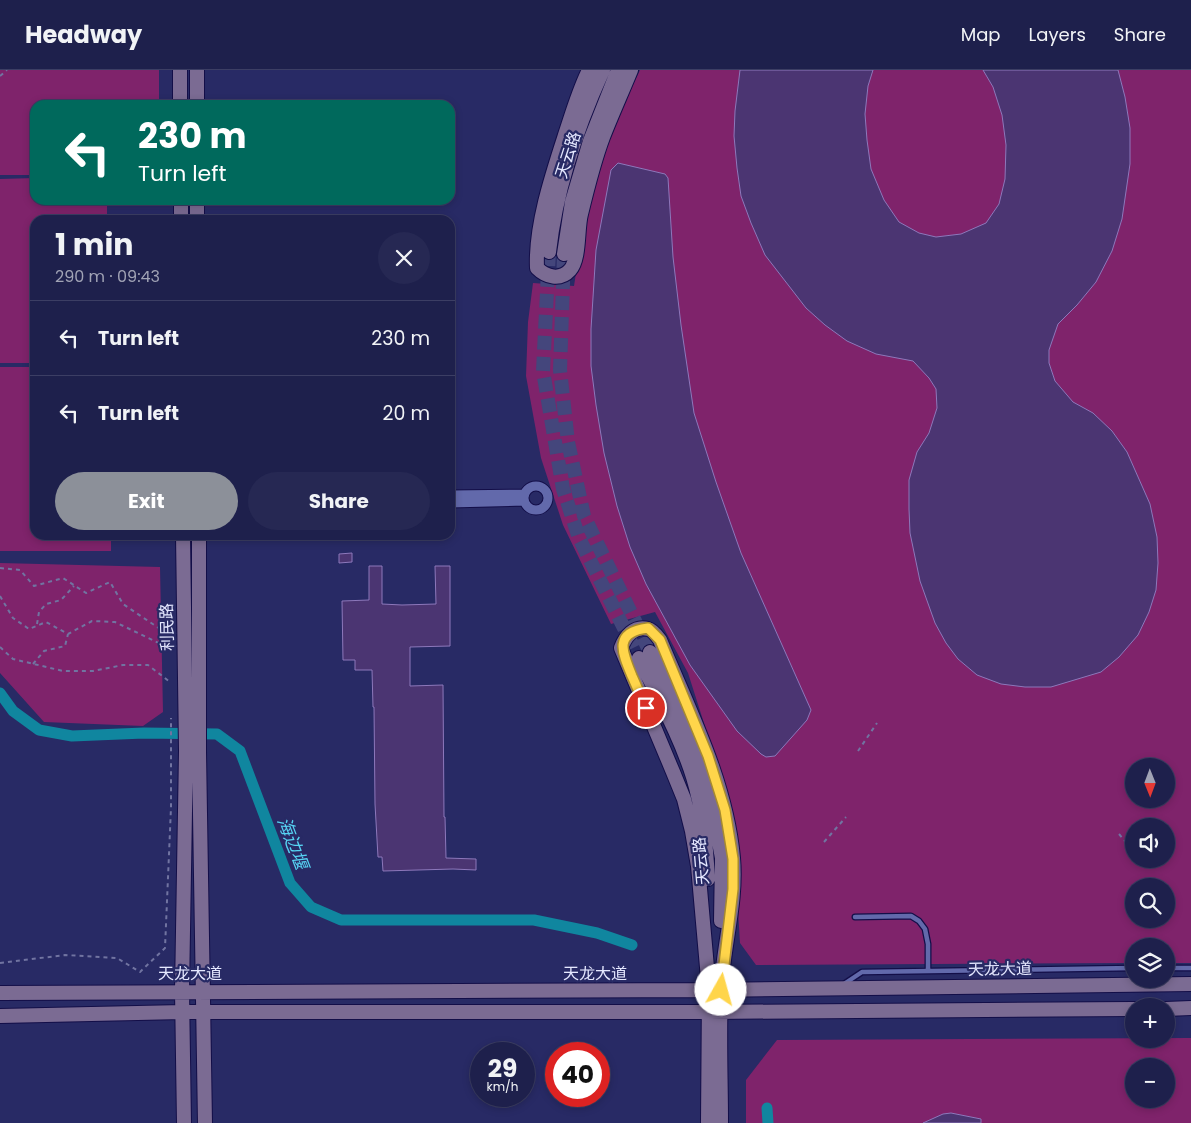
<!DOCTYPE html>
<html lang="en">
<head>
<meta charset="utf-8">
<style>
  body { margin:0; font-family:Poppins,"Noto Sans SC",sans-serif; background:#262853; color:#f1f3f6; height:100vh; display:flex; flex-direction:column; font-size:19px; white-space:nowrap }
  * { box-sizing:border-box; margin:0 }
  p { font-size:16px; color:#a1a3b5 }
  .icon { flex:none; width:28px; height:28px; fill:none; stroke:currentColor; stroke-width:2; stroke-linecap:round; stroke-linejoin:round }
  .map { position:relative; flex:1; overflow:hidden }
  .sheet { position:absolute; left:30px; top:145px; width:425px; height:325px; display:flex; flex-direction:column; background:#1e204c; border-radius:15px; box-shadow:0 2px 8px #0003,0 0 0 1px #3c3e64 }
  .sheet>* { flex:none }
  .top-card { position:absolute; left:30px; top:30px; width:425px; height:105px; border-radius:15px; box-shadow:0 2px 8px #0003,0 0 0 1px #3c3e64; background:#00695c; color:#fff; overflow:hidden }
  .needle { width:32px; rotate:179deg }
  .buttons { position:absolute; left:1125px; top:688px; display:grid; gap:10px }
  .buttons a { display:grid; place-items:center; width:50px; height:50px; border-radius:50%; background:#1e204c; box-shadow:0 2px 8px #0003,0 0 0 1px #3c3e64; font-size:25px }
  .speed { position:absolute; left:470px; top:972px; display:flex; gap:10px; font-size:25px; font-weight:700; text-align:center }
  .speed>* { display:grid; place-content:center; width:65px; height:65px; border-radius:50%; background:#1e204c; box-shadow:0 2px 8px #0003,0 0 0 1px #3c3e64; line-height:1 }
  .speed small { font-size:12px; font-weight:400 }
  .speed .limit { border:8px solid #d22; background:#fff; color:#111 }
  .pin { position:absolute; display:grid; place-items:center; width:42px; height:42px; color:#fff; margin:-21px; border:2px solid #fff; border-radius:50%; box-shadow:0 1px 5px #0007 }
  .me { position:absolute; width:55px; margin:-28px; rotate:7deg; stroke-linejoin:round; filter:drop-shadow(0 0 4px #0008) }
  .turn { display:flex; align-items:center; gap:18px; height:105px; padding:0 25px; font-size:22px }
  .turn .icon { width:65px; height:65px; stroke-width:2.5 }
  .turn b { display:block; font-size:35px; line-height:42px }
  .round { display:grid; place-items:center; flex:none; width:52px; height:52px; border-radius:26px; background:#262853 }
  .head { display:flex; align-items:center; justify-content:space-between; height:85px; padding:0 25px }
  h1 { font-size:30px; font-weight:700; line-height:38px }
  .cta { display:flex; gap:10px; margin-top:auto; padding:10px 25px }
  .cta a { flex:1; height:58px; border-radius:30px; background:#8c9099; color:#fff; font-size:20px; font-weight:700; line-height:58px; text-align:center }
  .cta a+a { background:#262853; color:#f1f3f6 }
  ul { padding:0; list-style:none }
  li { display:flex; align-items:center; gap:15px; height:75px; padding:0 25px; border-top:1px solid #3c3e64 }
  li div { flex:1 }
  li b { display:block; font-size:19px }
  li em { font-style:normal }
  header { display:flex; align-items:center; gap:30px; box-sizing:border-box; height:70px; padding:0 25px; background:#1e204c; border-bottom:1px solid #3c3e64 }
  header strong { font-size:24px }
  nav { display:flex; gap:28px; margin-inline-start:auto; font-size:18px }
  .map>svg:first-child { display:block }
  .green { fill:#7f236b; fill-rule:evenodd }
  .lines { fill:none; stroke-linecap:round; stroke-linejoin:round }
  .canal { stroke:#10869f; stroke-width:11 }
  .building { fill:#4b3572; stroke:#8d78bb }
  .secondary-tunnel { stroke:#44467c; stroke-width:14; stroke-dasharray:14 7; stroke-linecap:butt }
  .lane-casing { stroke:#130e48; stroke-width:7 }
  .street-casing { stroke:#130e48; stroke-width:11 }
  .secondary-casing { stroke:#130e48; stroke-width:16 }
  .path { stroke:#7174a1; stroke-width:2; stroke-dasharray:4 4; stroke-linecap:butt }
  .lane { stroke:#6269ab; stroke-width:4.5 }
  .street { stroke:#6269ab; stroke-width:9 }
  .secondary { stroke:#7b6b93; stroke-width:14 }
  .route-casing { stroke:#a68a30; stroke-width:12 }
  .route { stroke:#ffd54a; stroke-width:9 }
  .labels { text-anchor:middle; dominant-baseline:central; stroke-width:4.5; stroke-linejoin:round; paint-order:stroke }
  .street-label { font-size:16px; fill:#e5e8ff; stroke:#282a65 }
  .water-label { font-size:18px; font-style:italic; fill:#56d3f3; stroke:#282a65 }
</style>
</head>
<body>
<header>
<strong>Headway</strong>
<nav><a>Map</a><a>Layers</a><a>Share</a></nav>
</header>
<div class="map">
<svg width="1191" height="1053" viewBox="0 0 1191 1053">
  <rect width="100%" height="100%" fill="#282a65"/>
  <!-- green -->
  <path class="green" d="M0,0h159v35h-124v70h-35z
    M640,0h551v893h-25v-17h-32v17l-378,2 -16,-22 -8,-132 -44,-138 -33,-61 -44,12 -48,-99 -22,-67 -15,-82 2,-54 5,-39 41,3 6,-39 26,-105zM1134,696h32v33h-32zM1134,756h32v33h-32zM1134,816h32v33h-32z
    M35,108v22h72v20h-72v143h-35v-184z
    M0,297h35v168h76v16h-111z
    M0,493l160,4 3,145 -20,14 -99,-4 -44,-49z
    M1191,968v85h-445v-43l31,-40zM1134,996h32v33h-32z"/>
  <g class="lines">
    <!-- canal -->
    <path class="canal" d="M0,623l13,18 26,19 33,6 72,-3 73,1 23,17 50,132 21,24 30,13h193l63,13 35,12
      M767,1038l1,15"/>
  </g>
  <!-- building -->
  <path class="building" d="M740,0h133l-5,16 -3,28 2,26 4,29 13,31 15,22 20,11 17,4 25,-3 25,-11 13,-19 6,-25 1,-34 -4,-30 -9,-28 -10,-17h135l7,27 5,31v36l-8,55 -10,32 -16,31 -19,23 -19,19 -9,26v13l6,18 18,21 20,11 19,18 15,21 23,52 7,33 1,26 -2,27 -7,22 -11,23 -19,22 -18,15 -50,15h-26l-24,-3 -24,-9 -19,-16 -12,-16 -11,-20 -15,-42 -10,-48 -1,-24v-29l8,-28 12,-19 8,-25 -1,-19 -7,-11 -16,-17 -37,-7 -29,-13 -22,-16 -19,-17 -41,-53 -14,-32 -10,-27 -4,-28 -3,-32 1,-25z
    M618,93l47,11 3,4 5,79 8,68 13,88 22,69 25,71 70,157 -4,10 -32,36 -9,1 -5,-3 -24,-23 -47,-66 -44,-81 -16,-37 -13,-41 -13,-53 -8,-48 -5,-39v-37l5,-79 15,-80z
    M352,483v9l-13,1v-9z
    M369,496h13v38l20,1 34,-1 -1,-38h15v80l-40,1v39l33,-1 1,132h1l1,41 30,1v11l-23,-1 -70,2 -1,-14h-4l-3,-53 -1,-97h-1l-1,-37h-17v-10h-12l-1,-59 27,-1z
    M951,1043l30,6v4h-58l20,-9z"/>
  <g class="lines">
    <!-- secondary-tunnel -->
    <path class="secondary-tunnel" d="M549,182l-6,119 20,118 16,49 60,120
      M564,184l-4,116 8,72 16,74 66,136"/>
    <!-- lane casing -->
    <g class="lane-casing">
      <path id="lane" d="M855,847l56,-1 8,5 6,8 3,15v27
        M1166,898h25
        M844,914l18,-12 272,-4"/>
    </g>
    <!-- street casing -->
    <g class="street-casing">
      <path id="street" d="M524 428a12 12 0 1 1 24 0a12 12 0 1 1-24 0Z
        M450,425l74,-1
        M450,433l74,-2"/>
    </g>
    <!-- secondary casing -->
    <g class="secondary-casing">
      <path id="secondary" d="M180,0v35
        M197,0v35
        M589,0c-10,20 -16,41 -23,62 -13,40 -31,93 -29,136 9,9 23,13 33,2 10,-11 7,-41 11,-56 6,-25 13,-53 22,-77 9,-23 19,-45 28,-67
        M181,130v20
        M197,130v20
        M549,182c7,-63 28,-125 54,-182
        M564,184l8,-52 18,-61 28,-71
        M183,465l3,216 -4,240 2,132
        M199,465v217l6,371
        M650,582l47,103 17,61 8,42 -1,63
        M639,588c19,39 41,77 54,119 10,32 13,68 15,102
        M0,923l709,-3 482,-6
        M1166,939l25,-1
        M0,946l183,-4h526l425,-3
        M708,1053l1,-133 -11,-124 -6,-35 -8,-32 -11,-27 -52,-124c4,-11 13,-23 27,-19 5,1 9,7 12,11 29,70 66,141 73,218 4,44 -10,88 -12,132 -2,44 0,89 0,133"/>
    </g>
    <!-- path -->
    <path class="path" d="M0,6l7,-6
      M0,498l20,2 14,16 29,-8 23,15 24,-11 13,22 46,31
      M0,526l13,22 16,11 17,-7 22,12 24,-13 23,1 54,26
      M37,554l2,-12 7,-8 15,-4 13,-14
      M0,577l13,12 50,12h30l30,-6h25l22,17
      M33,594l11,-13 21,-5 3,-12
      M858,681l19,-28
      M1119,764l15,18
      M824,772l22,-25
      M1140,789l5,6
      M0,893l65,-8 52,3 23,14 25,-24 6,-141v-89"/>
    <!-- lane -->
    <use href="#lane" class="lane"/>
    <!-- street -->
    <use href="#street" class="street"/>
    <!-- secondary -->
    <use href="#secondary" class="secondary"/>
  </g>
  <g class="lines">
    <!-- route casing -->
    <g class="route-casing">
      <path id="route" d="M646,638c-5,-11 -9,-21 -14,-32 -10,-24 -19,-44 16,-48l12,12 48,116 17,54 8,49v30l-12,101"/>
    </g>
    <!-- route -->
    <use href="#route" class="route"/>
  </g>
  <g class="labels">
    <!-- street labels -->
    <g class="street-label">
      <text transform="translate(568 85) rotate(-72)">天云路</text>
      <text transform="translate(167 557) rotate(-91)">利民路</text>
      <text transform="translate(701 791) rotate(-95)">天云路</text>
      <text transform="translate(1000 899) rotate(-1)">天龙大道</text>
      <text x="190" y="903">天龙大道</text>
      <text x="595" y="903">天龙大道</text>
    </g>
    <!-- water labels -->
    <g class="water-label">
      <text transform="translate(293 773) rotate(69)">海边堰</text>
    </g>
  </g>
</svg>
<div class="buttons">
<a><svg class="needle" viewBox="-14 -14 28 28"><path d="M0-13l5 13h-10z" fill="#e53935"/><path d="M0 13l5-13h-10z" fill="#a1a3b5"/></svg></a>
<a><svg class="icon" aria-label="sound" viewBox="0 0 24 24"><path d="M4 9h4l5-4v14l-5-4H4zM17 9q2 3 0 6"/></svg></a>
<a><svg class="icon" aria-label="search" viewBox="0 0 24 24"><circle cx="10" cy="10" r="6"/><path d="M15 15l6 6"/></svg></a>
<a><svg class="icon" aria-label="layers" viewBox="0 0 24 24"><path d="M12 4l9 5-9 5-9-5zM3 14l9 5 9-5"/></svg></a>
<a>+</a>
<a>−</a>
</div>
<div class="speed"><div>29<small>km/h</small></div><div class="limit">40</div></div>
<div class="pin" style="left:646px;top:638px;background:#d93025"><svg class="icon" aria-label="arrive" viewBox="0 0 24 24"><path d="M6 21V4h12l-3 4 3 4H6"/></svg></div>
<svg class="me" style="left:721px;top:920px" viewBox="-20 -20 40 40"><circle r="19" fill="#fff"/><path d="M0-13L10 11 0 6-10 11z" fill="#ffd54a"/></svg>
<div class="top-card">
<div class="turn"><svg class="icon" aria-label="left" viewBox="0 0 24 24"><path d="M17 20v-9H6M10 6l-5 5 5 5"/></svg><div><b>230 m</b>Turn left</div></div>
</div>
<section class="sheet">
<div class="head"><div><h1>1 min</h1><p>290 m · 09:43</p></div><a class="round"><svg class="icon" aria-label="close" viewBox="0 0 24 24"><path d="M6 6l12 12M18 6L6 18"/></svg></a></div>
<ul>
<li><svg class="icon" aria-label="left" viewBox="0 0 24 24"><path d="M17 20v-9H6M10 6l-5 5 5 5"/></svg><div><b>Turn left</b></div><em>230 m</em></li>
<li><svg class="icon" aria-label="left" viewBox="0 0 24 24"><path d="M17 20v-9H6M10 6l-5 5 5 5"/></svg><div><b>Turn left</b></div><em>20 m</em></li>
</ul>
<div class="cta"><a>Exit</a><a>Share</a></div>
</section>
</div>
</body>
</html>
